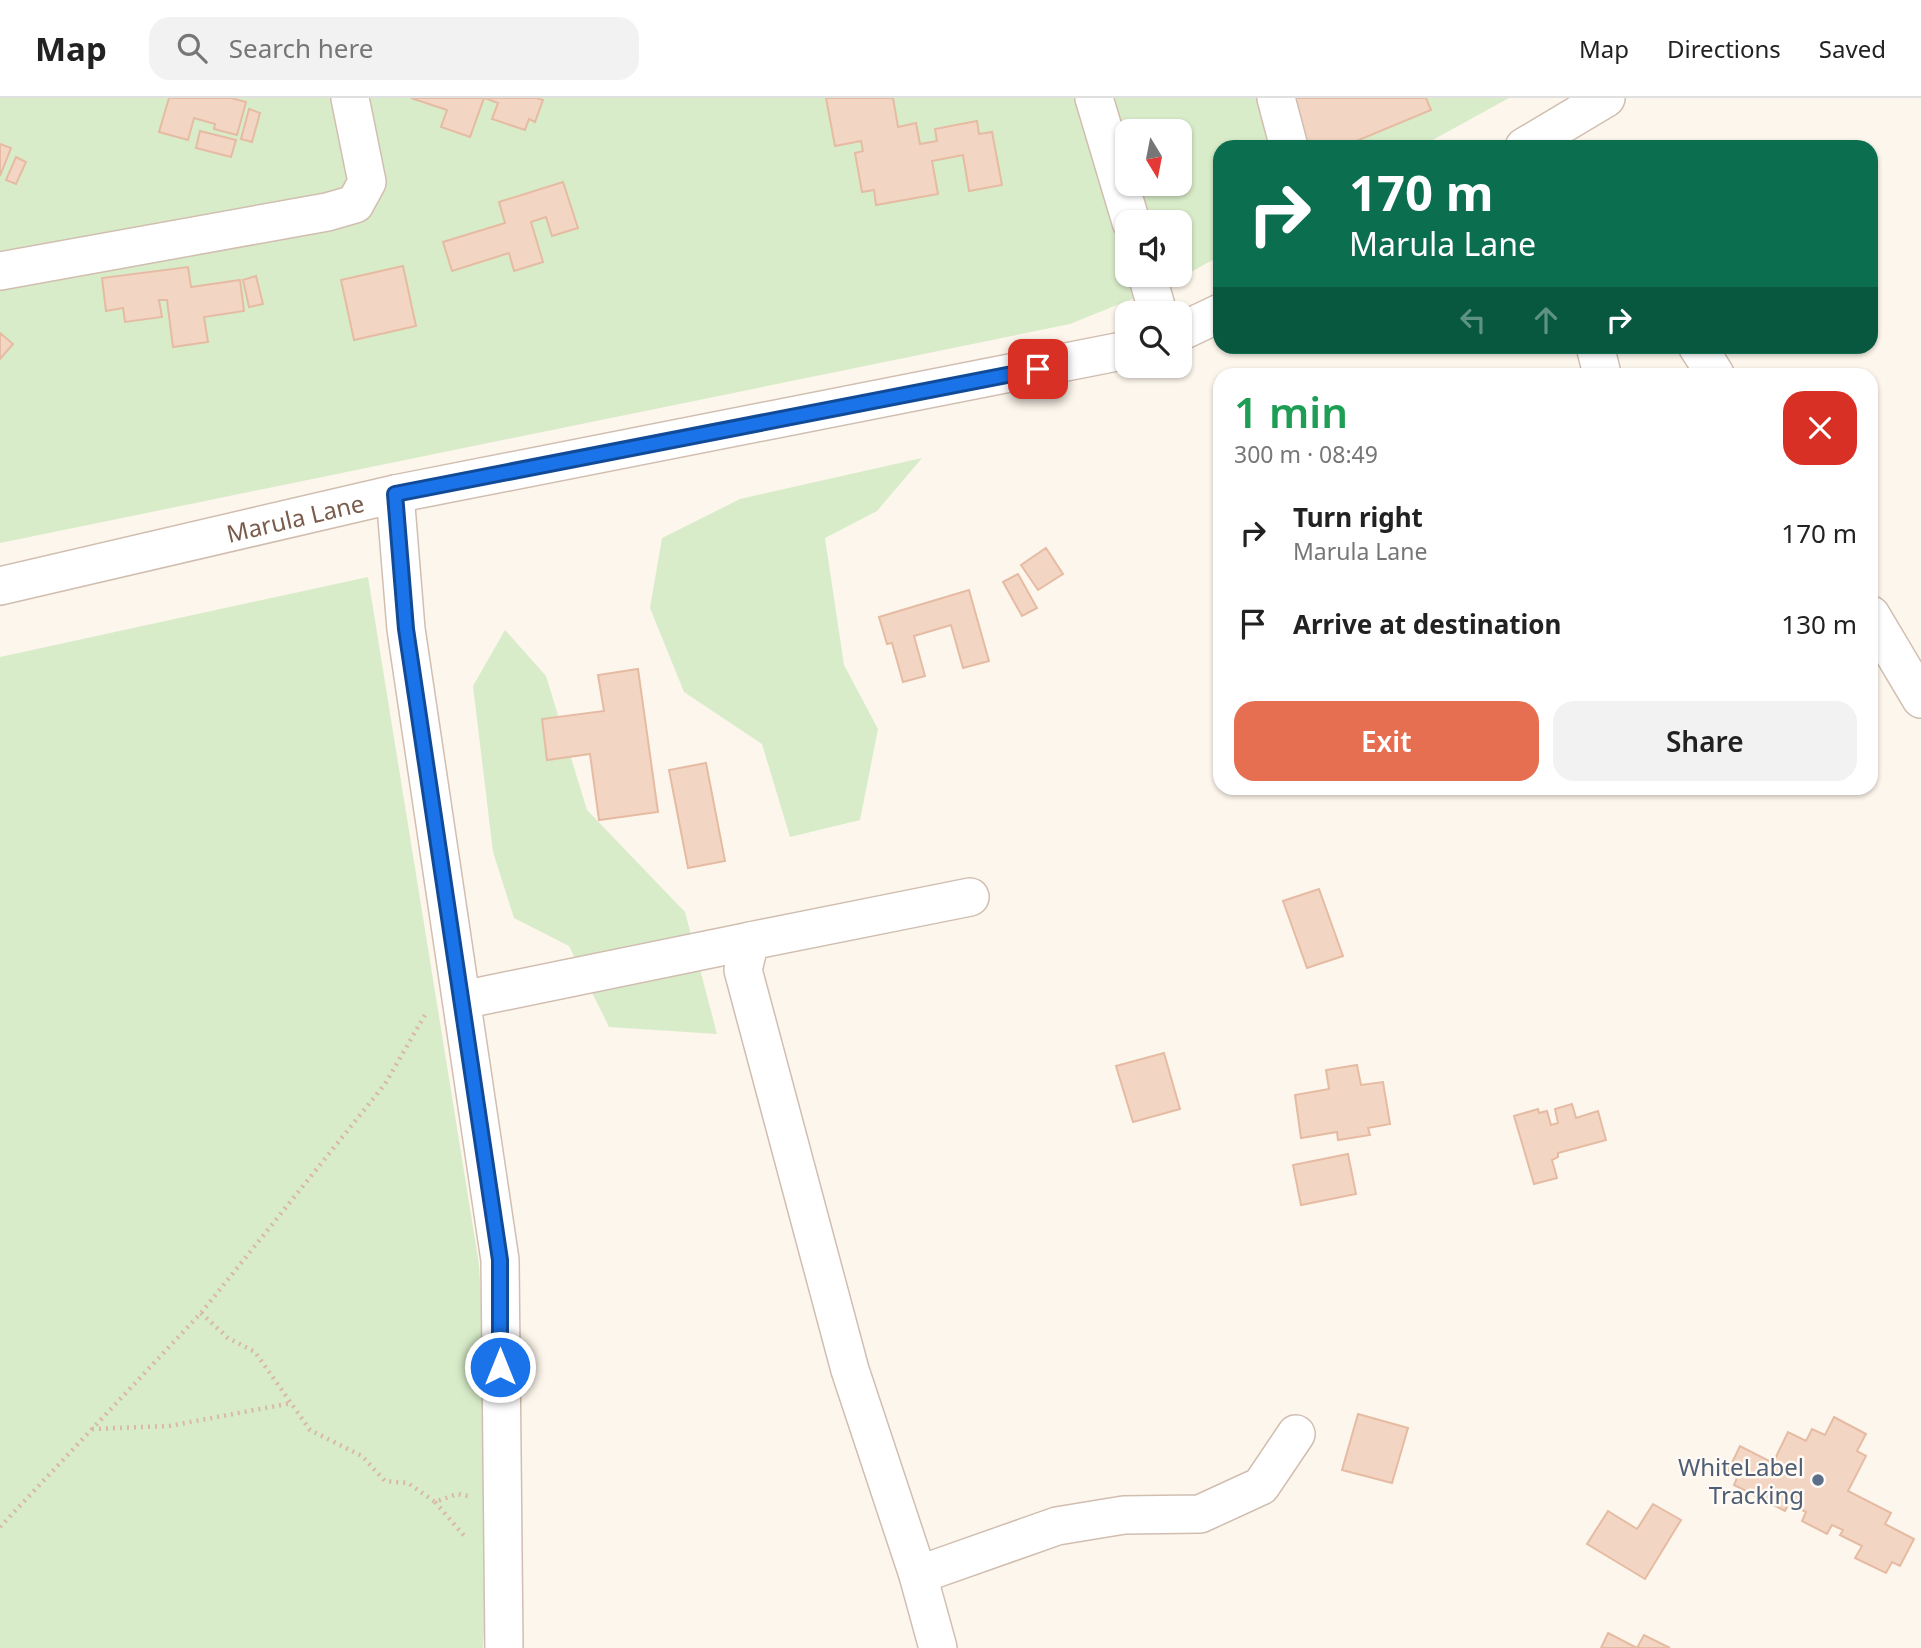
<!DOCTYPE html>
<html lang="en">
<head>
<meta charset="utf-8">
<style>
  body { margin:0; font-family:"Noto Sans",sans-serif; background:#f2f2f2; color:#222; height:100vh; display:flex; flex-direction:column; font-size:26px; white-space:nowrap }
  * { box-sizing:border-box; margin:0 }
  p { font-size:23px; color:#767676 }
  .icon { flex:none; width:38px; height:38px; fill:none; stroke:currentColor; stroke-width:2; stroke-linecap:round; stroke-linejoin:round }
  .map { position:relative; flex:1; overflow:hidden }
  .side { position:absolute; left:1213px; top:270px; width:665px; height:427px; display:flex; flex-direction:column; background:#fff; border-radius:21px; box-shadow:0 2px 5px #0004 }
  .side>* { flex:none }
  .banner { position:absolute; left:1213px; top:42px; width:665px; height:214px; border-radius:21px; box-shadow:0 2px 5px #0004; background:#0b6e4f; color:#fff; overflow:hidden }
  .needle { width:46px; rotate:170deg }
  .controls { position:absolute; left:1115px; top:21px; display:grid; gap:14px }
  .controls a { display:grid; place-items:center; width:77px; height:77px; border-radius:14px; background:#fff; box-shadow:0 2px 5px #0004; font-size:35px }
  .pin { position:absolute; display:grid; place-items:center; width:60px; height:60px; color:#fff; margin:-30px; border-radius:14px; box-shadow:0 4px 10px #0006 }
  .me { position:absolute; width:77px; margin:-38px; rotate:0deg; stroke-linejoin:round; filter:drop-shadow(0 0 5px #0008) }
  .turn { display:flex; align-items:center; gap:24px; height:147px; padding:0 21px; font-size:32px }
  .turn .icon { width:91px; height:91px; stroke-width:2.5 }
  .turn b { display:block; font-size:49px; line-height:60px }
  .lanes { display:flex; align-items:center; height:66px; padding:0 21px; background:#0003; justify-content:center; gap:35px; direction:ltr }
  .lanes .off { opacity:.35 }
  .round { display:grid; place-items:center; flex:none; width:74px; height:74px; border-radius:21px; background:#f2f2f2 }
  .head { display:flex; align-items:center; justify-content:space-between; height:119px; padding:0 21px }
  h1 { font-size:42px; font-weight:600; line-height:52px; color:#1e9e55 }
  .button { display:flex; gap:14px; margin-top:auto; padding:14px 21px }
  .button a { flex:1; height:80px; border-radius:21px; background:#e76f51; color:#fff; font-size:28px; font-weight:600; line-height:80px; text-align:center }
  .button a+a { background:#f2f2f2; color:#222 }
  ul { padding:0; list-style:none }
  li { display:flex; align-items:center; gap:21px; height:91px; padding:0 21px }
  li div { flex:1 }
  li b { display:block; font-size:26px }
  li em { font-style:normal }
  header { display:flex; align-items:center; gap:42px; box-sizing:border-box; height:98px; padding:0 35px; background:#fff; border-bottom:2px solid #e0e0e0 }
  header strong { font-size:33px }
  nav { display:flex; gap:38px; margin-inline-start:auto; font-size:24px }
  .search { width:490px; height:63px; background:#f2f2f2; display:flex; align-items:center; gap:18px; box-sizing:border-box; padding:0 24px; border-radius:21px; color:#767676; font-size:26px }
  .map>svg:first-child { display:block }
  .green { fill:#d8ecc9; fill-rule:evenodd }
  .building { fill:#f3d5c3; stroke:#e6bba3; stroke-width:2 }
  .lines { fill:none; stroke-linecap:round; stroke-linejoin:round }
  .minor-casing { stroke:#d1beb0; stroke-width:40 }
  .path { stroke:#d9b8a5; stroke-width:4.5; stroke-dasharray:2 5; stroke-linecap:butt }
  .minor { stroke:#fff; stroke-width:37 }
  .route-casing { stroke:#114b97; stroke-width:18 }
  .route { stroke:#1a73e8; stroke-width:12 }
  .service-dot { fill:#5c6f8a; stroke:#fffaf3; stroke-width:2.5 }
  .labels { text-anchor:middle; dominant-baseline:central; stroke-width:5; stroke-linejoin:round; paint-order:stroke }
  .street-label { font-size:24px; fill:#7a5c4d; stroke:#fffaf3 }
  .service-label { font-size:24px; fill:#4e5e75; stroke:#fffaf3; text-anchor:end }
</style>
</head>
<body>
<header>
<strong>Map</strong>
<div class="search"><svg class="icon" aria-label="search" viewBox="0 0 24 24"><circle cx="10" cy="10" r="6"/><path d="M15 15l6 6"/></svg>Search here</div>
<nav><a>Map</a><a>Directions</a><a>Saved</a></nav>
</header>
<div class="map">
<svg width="1921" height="1550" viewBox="0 0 1921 1550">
  <rect width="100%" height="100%" fill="#fdf6ec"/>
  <!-- green -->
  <path class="green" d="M0,0h1509l-89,49h-200v109l-51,28 -99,40 -1070,219zM1127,33h53v53h-53zM1127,124h53v53h-53z
    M922,360l-45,53 -52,27 19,127 34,64 -18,91 -70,17 -28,-93 -78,-52 -34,-84 12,-70 78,-39z
    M368,479l111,687 12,247 -8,137h-483v-991z
    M505,532l41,46 41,134 98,102 32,122 -108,-7 -40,-81 -55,-28 -21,-66 -20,-166z"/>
  <!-- building -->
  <path class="building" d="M169,0h62l15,4 -9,33 -23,-6 1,-5 -21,-6 -6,22 -29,-8z
    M411,0h73l-14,39 -29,-10 6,-17z
    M485,0h51l7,2 -8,22 -6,-3 -4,11 -33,-11 6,-16z
    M826,0h67l5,29 18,-4 4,21 17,-3 -2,-12 42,-8 2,13 13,-2 10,53 -33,6 -6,-36 -31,6 6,33 -62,11 -2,-15 -12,2 -7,-39 8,-2 -2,-10 -26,5z
    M1292,0h134l5,12 -89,37h-37z
    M249,11l11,4 -8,29 -11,-3z
    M200,33l36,9 -5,17 -35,-9z
    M0,46l11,4 -11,28z
    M16,59l10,5 -10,22 -10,-4z
    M563,84l15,46 -26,8 -6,-19 -15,5 12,40 -29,9 -5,-18 -57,18 -9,-29 62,-19 -6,-21z
    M403,168l13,60 -62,14 -13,-60z
    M188,169l3,20 49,-7 4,31 -40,6 4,25 -35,5 -6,-47h-8l3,17 -37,5 -2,-14 -17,3 -4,-33z
    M256,178l7,28 -14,3 -6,-27z
    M0,235l13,11 -13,15z
    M1046,450l17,26 -25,16 -17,-25z
    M1018,476l19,34 -15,8 -19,-34z
    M969,492l20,71 -26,7 -12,-43 -37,11 11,40 -22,6 -11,-39 -5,1 -8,-27z
    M638,571l20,143 -59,8 -9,-66 -43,6 -5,-41 62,-8 -6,-36z
    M706,665l19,98 -37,7 -19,-98z
    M1319,791l24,67 -36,12 -24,-67z
    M1164,955l16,56 -47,13 -17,-56z
    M1357,967l4,20 22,-3 7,42 -22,4 2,7 -32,5 -1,-8 -36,6 -6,-43 34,-6 -3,-19z
    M1572,1006l4,14 22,-7 8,29 -48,13v4l-6,3 5,18 -23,6 -20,-68 24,-7 1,4 8,-2 4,14 7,-2 -3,-14z
    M1348,1056l8,40 -55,11 -8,-40z
    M1358,1316l50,14 -16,55 -50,-13z
    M1834,1319l32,17 -9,17 9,5 -18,35 43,22 -6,11 29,15 -14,27 -8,-4 -6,11 -31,-15 7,-12 -22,-11 3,-5 -11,-5 -5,9 -25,-13 4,-9 -17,-9 -4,8 -51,-26 3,-7 -10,-5 13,-27 33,17 15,-31 18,9 6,-12 13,6z
    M1653,1406l28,16 -36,59 -58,-35 21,-33 29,18z
    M1608,1535l29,15 7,-13 26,13h-69z"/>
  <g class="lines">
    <!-- minor casing -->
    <g class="minor-casing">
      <g id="minor">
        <path d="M1094,0l37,124"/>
        <path d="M1276,0l13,49"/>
        <path d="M1524,49l82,-49"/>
        <path d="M0,173l327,-59 28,-8 12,-22 -17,-84"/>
        <path d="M1147,177l11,38"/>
        <path d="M1180,234l40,-19"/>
        <path d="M1595,248l7,28"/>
        <path d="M1697,248l18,28"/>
        <path d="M395,396l11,135 94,631 4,388"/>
        <path id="s1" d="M0,488l395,-92 732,-144"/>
        <path d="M1871,517l50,84"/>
        <path d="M462,902l288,-59"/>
        <path d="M918,1477l-68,-205 -107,-400 7,-29 220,-44"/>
        <path d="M938,1550l-20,-73 139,-49 67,-11 76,-1 61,-28 35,-52"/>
      </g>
    </g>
    <!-- path -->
    <path class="path" d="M201,1215l27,25 27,14 55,78 52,26 23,25 23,2 27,19 22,-8 11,2
      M92,1331l77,-3 123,-23
      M435,1404l31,36
      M0,1429l201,-214 184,-229 41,-71"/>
    <!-- minor -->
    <use href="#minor" class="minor"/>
  </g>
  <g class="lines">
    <!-- route casing -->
    <g class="route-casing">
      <path id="route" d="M500,1269v-107l-94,-631 -11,-135 643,-125"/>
    </g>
    <!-- route -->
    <use href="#route" class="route"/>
  </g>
  <!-- markers -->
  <circle class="service-dot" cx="1818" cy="1382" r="7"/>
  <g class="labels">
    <!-- street labels -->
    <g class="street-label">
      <text stroke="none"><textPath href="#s1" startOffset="303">Marula Lane</textPath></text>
    </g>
    <!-- service labels -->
    <g class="service-label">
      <text x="1804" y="1368">WhiteLabel<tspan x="1804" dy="28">Tracking</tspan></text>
    </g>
  </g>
</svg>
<div class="controls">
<a><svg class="needle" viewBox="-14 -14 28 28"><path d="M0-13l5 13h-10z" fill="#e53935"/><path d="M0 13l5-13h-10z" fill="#767676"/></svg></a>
<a><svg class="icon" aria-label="sound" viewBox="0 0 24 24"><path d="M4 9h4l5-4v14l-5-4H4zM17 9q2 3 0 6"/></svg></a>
<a><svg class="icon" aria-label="search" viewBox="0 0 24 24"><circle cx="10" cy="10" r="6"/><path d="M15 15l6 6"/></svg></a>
</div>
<div class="pin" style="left:1038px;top:271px;background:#d93025"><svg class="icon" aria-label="arrive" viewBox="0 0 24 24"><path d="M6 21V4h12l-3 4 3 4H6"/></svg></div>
<svg class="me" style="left:500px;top:1269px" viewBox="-20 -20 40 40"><circle r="17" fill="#1a73e8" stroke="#fff" stroke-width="3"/><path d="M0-11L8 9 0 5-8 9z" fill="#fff"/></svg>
<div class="banner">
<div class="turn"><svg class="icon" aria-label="right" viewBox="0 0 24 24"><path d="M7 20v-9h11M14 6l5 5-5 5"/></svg><div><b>170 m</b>Marula Lane</div></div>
<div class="lanes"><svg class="icon off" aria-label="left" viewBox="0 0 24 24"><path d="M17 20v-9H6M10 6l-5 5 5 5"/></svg><svg class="icon off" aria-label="ahead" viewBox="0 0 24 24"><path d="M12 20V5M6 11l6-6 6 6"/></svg><svg class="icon" aria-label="right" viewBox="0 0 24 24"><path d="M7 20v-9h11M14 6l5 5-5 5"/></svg></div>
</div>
<section class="side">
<div class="head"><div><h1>1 min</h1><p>300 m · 08:49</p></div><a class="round" style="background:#d93025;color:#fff"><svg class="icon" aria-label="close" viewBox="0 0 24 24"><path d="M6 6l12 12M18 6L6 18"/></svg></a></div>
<ul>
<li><svg class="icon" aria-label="right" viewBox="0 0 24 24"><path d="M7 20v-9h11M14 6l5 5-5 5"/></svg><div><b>Turn right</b><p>Marula Lane</p></div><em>170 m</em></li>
<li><svg class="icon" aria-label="arrive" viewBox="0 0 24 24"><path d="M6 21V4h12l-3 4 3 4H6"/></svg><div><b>Arrive at destination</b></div><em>130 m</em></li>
</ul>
<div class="button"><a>Exit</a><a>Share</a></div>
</section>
</div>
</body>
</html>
